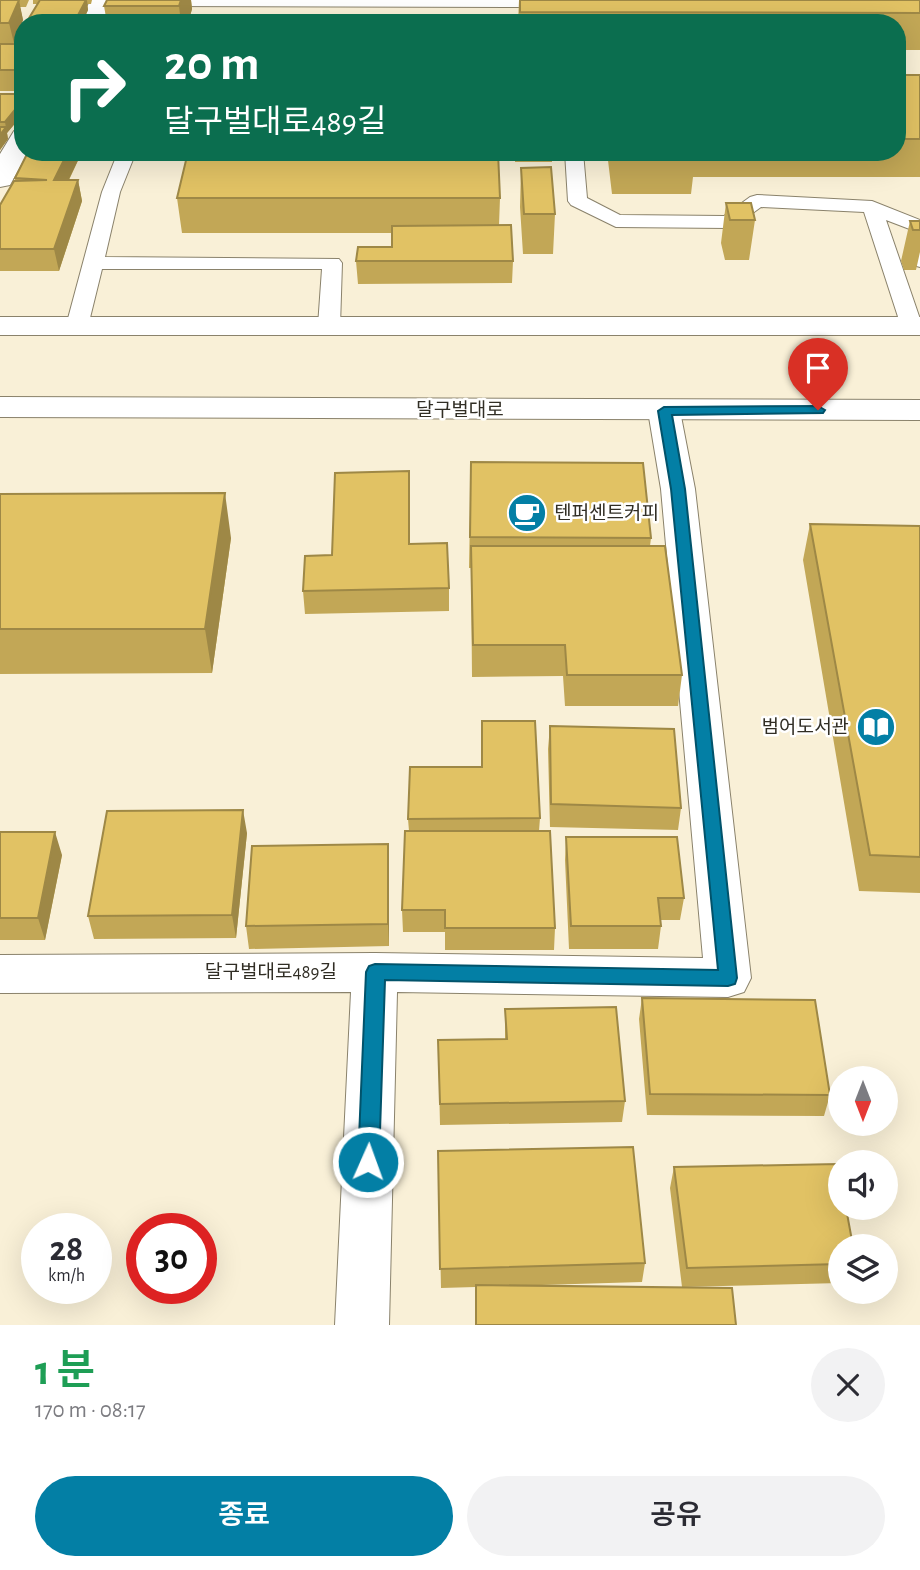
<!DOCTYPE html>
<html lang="ko">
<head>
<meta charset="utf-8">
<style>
  body { margin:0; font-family:"Alegreya Sans","Noto Sans KR",sans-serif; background:#f2f2f3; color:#2b2b33; height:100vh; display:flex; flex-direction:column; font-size:26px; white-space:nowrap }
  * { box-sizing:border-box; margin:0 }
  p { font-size:23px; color:#7c7c81 }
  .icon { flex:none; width:38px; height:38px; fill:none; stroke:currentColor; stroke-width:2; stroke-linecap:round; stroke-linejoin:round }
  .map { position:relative; height:1325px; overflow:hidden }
  .panel { display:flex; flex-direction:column; background:#fff; flex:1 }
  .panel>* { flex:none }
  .banner { position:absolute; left:14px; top:14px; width:892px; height:147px; border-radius:28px; box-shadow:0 7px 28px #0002; background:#0b6e4f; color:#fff; overflow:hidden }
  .needle { width:46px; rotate:180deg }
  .tools { position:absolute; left:828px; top:1066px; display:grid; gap:14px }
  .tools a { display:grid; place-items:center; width:70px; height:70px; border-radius:50%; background:#fff; box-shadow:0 7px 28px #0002; font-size:35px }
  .speed { position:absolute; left:21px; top:1213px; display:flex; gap:14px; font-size:35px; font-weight:700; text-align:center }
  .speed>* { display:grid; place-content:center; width:91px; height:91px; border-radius:50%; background:#fff; box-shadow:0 7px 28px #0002; line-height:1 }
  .speed small { font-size:18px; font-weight:400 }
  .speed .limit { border:10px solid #d22; background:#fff; color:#111 }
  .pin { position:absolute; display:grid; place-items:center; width:60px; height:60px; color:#fff; margin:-72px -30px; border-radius:50% 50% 50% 0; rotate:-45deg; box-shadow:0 0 7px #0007 }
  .pin .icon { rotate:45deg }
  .me { position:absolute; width:77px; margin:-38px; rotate:2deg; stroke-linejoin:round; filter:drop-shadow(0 0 5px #0008) }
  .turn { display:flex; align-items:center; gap:24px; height:147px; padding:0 35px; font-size:32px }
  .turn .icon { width:91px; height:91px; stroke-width:2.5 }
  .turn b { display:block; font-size:49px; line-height:60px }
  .round { display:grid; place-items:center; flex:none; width:74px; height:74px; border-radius:37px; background:#f2f2f3 }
  .headline { display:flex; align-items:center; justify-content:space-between; height:119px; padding:0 35px }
  h1 { font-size:42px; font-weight:600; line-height:52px; color:#1e9e55 }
  .primary-button { display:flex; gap:14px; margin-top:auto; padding:14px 35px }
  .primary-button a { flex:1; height:80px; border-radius:42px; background:#037fa5; color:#fff; font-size:28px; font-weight:600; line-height:80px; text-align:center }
  .primary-button a+a { background:#f2f2f3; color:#2b2b33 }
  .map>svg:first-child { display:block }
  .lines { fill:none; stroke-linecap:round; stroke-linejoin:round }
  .lane-casing { stroke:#8a826b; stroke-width:2 }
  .street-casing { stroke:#8a826b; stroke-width:2 }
  .secondary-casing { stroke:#8a826b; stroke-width:2 }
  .lane { fill:#fff; fill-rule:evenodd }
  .street { fill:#fff; fill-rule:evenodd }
  .secondary { fill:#fff; fill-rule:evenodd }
  .wall { fill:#c2a756 }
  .shaded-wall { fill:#9e8846 }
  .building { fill:#e1c264; stroke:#9e8846; stroke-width:2 }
  .route { fill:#037fa5; stroke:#02536b; stroke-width:2 }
  .labels { text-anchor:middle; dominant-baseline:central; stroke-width:5; stroke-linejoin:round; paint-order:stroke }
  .street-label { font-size:19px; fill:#312e25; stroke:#fff }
  .poi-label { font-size:19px; fill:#312e25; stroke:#fff; text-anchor:start }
</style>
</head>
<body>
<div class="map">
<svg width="920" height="1325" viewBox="0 0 920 1325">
  <rect width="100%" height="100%" fill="#f9f0d7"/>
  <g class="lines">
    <!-- lane casing -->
    <g class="lane-casing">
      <path id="lane" d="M150,0h410l1,2 -8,5 -396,-1 -6,-2z
        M118,152h18l-16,40 -15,65 234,2 3,4 -2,63 -4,4h-14l-4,-4 4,-57h-220l-14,57 -4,4h-14l-4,-4 36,-134z
        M565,152h18l4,46 33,17 104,1 26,-19 7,-2 115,6 48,19v13l-34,-13 34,99v11l-8,2 -7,-2 -4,-4 -37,-114 -103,-5 -26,19 -7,2 -112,-1 -45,-22 -3,-4z
        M920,249v18l-7,-2 -3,-4 3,-10z"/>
    </g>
    <!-- street casing -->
    <g class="street-casing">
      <path id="street" d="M91,0h24l-14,23h-24z
        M23,129v23h5l-18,33 -10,2v-33l14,-23z
        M664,401l12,3 4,7 15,78 56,489 -7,14 -16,5 -331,-5 -8,333h-54l16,-333 -351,1v-38l375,-2 328,5 -42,-469 -13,-78 4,-7z"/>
    </g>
    <!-- secondary casing -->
    <g class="secondary-casing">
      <path id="secondary" d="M0,317h920v18h-920z
        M0,397l920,3v20l-920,-3z"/>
    </g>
    <!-- lane -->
    <use href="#lane" class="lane"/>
    <!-- street -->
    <use href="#street" class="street"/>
    <!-- secondary -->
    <use href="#secondary" class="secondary"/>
  </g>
  <!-- wall -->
  <path class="wall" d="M0,0h29l-3,7h-6l3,13 -9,23h-14z
    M33,0h59l-1,4h-4l1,6 -6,13h-56l11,-19h-4z
    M191,0l1,9 -4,14h-81l-3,-17z
    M519,0h401v50h-22v-27h-380z
    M0,44h23v47h-23z
    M898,75h22v102h-227l-2,17h-79l-5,-42h291z
    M0,94h23v20l-16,19 1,6 -8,11z
    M82,152l-13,28h9l4,21 -23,70h-59v-66l15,-24v-3z
    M515,152h37v10h-37z
    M521,168l34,46 -2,40h-30l-3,-47z
    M177,198h323l-1,27 14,36 -1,22 -154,1 -2,-23 36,-14v-14h-210z
    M726,203l29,17 -6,40h-24l-4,-17z
    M910,221h10v31l-4,18h-12l-3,-9z
    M471,462l180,76 -1,8 32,129 -4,31h-113l-2,-30 -91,1 -1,-109h-2z
    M0,494l231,44 -19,135 -212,1z
    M409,494v50l40,44v23l-144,3 -2,-23 29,-36z
    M810,524l110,2v367l-61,-2 -56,-331z
    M482,721l58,97 -1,13 16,97 -1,22h-109v-18h-42l-1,-22 7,-79 -1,-12 74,-52z
    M550,726l131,82 -3,22 -128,-3 -2,-78z
    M0,832l62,23 -17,85h-45z
    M247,833l-11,105 -142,1 -6,-23z
    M566,837l118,61 -4,22h-19v6l-3,23h-89l-4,-89z
    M388,844l1,23v79l-140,3 -3,-23z
    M642,998l188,97 -6,21 -177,-1 -8,-96z
    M505,1009l120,92 -3,21 -182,3 -2,-85 67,-1z
    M438,1151l207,112 -3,19 -201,6z
    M674,1167l166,79v37l-158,4 -12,-99z"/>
  <!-- shaded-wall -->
  <path class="shaded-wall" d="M19,0l4,20 -9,23 -5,-20z
    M87,0l1,10 -6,13h-15z
    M181,0h10l1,9 -4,14h-7l-2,-17z
    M23,100v14l-16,19 -2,-11z
    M6,127l2,12 -8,11v-15z
    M68,152h14l-24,50 -4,-22z
    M78,180l4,21 -23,70 -5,-22z
    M225,493l6,45 -19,135 -7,-44z
    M243,810l4,23 -11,105 -4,-23z
    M55,832l7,23 -17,85 -7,-22z
    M388,844l1,23v79l-1,-22z"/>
  <!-- building -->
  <path class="building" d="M0,0h19l-10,23h-9z
    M40,0h46l-10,19 -9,4h-41z
    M107,0h74l-2,6h-75z
    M520,0h400v13l-400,-1z
    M465,16l1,7h-246l1,-6z
    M0,44h23v26h-23z
    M898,75h22v64h-22z
    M0,94h23v6l-18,22h-5z
    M0,127h6l-6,8z
    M28,152h40l-14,28h24l-24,69h-54v-44l14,-24 33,-1 -32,-2z
    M188,152h310l2,46h-323z
    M615,152h80l1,3h-81z
    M551,167l4,47h-31l-3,-46z
    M726,203h25l4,17h-25z
    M910,221h10v9h-7z
    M511,225l2,36h-157l2,-14h34v-21z
    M471,462l172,1 8,75 -181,-1z
    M409,471v73l38,-1 2,45 -146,3 2,-35 27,-1 3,-82z
    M225,493l-20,136h-205v-135z
    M810,524l110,2v331l-50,-2z
    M471,546h194l17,129h-115l-2,-30h-92z
    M482,721h53l5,97 -132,1 2,-52h72z
    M550,726l124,3 7,79 -130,-4z
    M243,810l-11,105 -144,1 19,-105z
    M405,831h145l5,97h-110v-18h-43z
    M0,832h55l-17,86h-38z
    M566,837h111l7,61h-26l3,28h-90z
    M388,844v80l-142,2 6,-80z
    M642,998l173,2 15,95 -180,-1z
    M616,1007l9,94 -185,3 -2,-64 69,-1 -2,-30z
    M633,1147l12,116 -205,6 -2,-118z
    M838,1164l2,13v31h6l7,38h-13v18l-153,4 -13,-101z
    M476,1285l256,3 4,37h-260z"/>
  <!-- route -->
  <path class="route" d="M818,406l7,4 -2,3 -151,2 13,74 52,489 -2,6 -7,2 -343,-6 -6,182 -4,7 -7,3 -7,-3 -3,-7 8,-190 3,-6 6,-2 343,6 -47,-481 -13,-78 6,-4z"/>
  <!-- icons -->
  <defs>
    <g id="cafe-disc" transform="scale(2.0125)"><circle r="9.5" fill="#037fa5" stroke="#fff"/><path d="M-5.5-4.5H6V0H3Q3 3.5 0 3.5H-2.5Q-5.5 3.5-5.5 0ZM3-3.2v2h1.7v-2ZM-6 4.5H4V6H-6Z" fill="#fff"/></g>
    <g id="library-disc" transform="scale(2.0125)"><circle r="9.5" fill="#037fa5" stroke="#fff"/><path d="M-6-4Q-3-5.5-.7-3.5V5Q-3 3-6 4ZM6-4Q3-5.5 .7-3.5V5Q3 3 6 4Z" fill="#fff"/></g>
  </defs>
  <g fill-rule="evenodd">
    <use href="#cafe-disc" x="527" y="513"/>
    <use href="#library-disc" x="876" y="727"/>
  </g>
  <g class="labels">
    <!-- street labels -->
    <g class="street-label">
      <text x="460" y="410">달구벌대로</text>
      <text x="271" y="972">달구벌대로489길</text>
    </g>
    <!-- poi labels -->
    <g class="poi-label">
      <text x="554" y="513">텐퍼센트커피</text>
      <text x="849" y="727" text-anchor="end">범어도서관</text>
    </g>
  </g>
</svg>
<div class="tools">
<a><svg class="needle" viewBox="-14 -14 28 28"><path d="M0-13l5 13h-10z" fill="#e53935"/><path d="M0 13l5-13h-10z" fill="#7c7c81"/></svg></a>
<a><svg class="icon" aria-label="sound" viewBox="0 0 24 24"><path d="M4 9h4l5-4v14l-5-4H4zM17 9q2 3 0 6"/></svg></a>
<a><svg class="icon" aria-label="layers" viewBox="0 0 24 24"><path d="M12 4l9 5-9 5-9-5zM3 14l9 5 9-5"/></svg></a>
</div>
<div class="speed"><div>28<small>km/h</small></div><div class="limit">30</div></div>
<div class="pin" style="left:818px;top:410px;background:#d93025"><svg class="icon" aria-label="arrive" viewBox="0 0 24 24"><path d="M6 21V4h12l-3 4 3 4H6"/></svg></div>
<svg class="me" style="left:368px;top:1162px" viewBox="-20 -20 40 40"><circle r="17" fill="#037fa5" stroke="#fff" stroke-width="3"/><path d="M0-11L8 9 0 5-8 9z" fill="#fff"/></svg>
<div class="banner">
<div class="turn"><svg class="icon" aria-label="right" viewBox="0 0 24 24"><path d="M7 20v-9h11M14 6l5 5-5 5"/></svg><div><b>20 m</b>달구벌대로489길</div></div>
</div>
</div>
<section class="panel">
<div class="headline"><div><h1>1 분</h1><p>170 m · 08:17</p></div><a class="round"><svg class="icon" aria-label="close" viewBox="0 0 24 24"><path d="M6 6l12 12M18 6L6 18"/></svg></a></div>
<div class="primary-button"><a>종료</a><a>공유</a></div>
</section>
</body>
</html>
